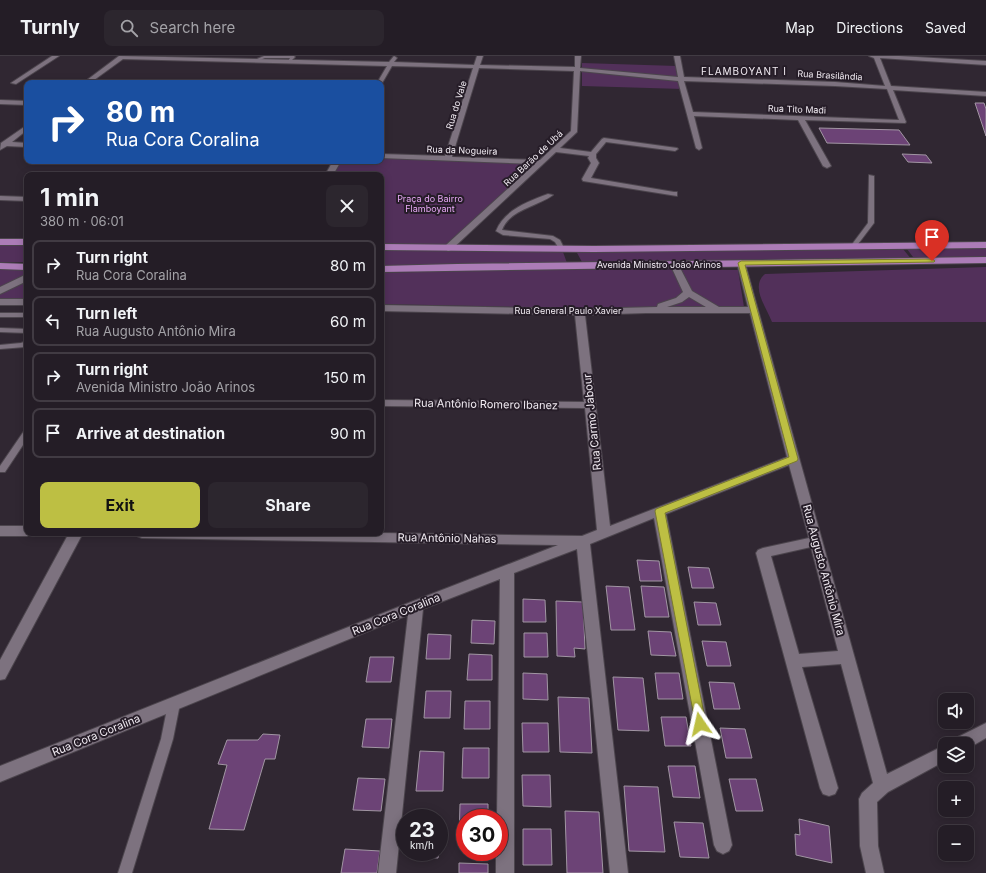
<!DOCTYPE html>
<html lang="en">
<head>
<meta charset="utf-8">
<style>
  body { margin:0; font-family:Inter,sans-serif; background:#2c262e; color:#f1f3f6; height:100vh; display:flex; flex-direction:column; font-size:15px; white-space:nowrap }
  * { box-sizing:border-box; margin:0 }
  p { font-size:13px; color:#a3a2a7 }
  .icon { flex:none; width:22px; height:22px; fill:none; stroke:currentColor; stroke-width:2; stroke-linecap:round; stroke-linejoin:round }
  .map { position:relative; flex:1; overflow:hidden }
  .drawer { position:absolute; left:24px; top:116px; width:360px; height:364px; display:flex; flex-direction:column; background:#241d26; border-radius:8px; box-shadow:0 2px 10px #0003,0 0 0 1px #413b43 }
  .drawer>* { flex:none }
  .guide { position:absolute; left:24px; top:24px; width:360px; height:84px; border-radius:8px; box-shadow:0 2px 10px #0003,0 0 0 1px #413b43; background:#1a4fa0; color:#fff; overflow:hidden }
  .controls { position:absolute; left:938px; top:637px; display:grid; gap:8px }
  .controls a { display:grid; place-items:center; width:36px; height:36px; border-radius:8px; background:#241d26; box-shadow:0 2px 10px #0003,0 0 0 1px #413b43; font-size:20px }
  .speed { position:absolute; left:396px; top:753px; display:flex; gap:8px; font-size:20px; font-weight:700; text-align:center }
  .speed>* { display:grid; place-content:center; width:52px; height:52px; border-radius:50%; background:#241d26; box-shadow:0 2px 10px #0003,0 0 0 1px #413b43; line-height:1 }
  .speed small { font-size:10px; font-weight:400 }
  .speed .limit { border:6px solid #d22; background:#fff; color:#111 }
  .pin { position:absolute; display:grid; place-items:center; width:34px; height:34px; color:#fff; margin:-41px -17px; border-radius:50% 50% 50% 0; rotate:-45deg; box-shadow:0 0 4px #0007 }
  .pin .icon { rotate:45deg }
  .me { position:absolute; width:44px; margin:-22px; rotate:349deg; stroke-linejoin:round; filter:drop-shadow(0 0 3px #0008) }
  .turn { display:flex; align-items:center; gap:14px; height:84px; padding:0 16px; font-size:18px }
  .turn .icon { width:52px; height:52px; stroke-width:2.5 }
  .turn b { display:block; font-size:28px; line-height:34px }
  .round { display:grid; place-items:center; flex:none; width:42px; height:42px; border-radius:8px; background:#2c262e }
  .head { display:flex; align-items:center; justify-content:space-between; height:68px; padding:0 16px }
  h1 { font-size:24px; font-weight:700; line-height:30px }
  .primary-button { display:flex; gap:8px; margin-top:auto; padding:8px 16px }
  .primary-button a { flex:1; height:46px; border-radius:8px; background:#bdbf43; color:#111; font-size:16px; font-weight:700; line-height:46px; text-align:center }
  .primary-button a+a { background:#2c262e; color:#f1f3f6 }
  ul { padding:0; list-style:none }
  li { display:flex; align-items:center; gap:12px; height:50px; margin:0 8px 6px; padding:0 8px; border:2px solid #413b43; border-radius:8px }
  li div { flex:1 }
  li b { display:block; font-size:15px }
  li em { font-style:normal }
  header { display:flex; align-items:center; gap:24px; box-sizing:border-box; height:56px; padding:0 20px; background:#241d26; border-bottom:1px solid #413b43 }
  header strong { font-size:19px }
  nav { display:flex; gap:22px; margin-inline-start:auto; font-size:14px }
  .search { width:280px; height:36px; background:#2c262e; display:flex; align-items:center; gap:10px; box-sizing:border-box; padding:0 14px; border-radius:8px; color:#a3a2a7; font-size:15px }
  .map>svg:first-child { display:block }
  .green { fill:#52305a }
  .building { fill:#6c4376; stroke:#a196a3 }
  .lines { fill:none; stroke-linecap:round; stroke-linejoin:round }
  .lane-casing { stroke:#4c454d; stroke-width:2 }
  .street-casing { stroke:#4c454d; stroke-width:2 }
  .primary-casing { stroke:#4c454d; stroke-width:2 }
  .lane { fill:#7d727f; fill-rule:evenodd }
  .street { fill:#7d727f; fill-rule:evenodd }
  .primary { fill:#ac7cb7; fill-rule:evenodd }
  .route { fill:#bdbf43; stroke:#7b7c2c }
  .labels { text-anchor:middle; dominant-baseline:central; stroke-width:4; stroke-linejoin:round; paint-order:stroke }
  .far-street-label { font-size:9px; fill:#f1ebf2; stroke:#261d28 }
  .far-park-label { font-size:9px; fill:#e7a8f5; stroke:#261d28 }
  .far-neighbourhood-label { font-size:10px; letter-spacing:1px; fill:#f1ebf2; stroke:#261d28 }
  .street-label { font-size:11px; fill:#f1ebf2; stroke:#261d28 }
</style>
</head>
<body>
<header>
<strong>Turnly</strong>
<div class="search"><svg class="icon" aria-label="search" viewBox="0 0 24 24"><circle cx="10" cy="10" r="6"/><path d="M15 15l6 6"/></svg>Search here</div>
<nav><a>Map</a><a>Directions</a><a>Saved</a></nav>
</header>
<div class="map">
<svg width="986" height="817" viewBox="0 0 986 817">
  <rect width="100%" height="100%" fill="#302732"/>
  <!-- green -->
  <path class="green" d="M582,7l95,3 6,23 -101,-3z
    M381,100l161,6 -94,86 -67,-1v-72h-52l8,-14h44z
    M0,189l27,1v16h-27z
    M381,192l182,4 4,11 -186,5z
    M986,192v11l-70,2 -9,-12z
    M903,193l9,11 -330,2 -6,-11z
    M986,211v55h-214c-6,-15 -22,-36 -7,-48z
    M0,213l27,1v29h-27z
    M520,213l218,1 6,37 -171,1 -192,-4v-31z"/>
  <!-- building -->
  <path class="building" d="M975,47h9l2,6v27z
    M819,72l80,2 11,15 -83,-2z
    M902,98l24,1 6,8 -24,-1z
    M637,504l22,1 3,20h-22z
    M688,511l21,1 5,20h-22z
    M606,530l23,1 6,43h-24z
    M641,530l23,1 5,30h-24z
    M523,543l22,1 1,22h-23z
    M556,545l27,1 2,47 -11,-1 1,9 -18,-1z
    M694,546l22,1 5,22h-23z
    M472,564l23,1 -1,23 -23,-1z
    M648,575l23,1 5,24 -25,-1z
    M524,577h23l1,24h-24z
    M428,578l23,1 -1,24h-24z
    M702,585l24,1 5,24h-24z
    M469,598l23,1v25h-25z
    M370,601h24l-3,25h-25z
    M523,617l24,1 1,26 -25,-1z
    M655,617h24l4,26h-25z
    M613,621l30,1 6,53 -31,-1z
    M709,626l25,1 6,26h-26z
    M426,635h25l-1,27h-26z
    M558,641l31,1 3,55 -32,-1z
    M465,645h25v28h-26z
    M661,661h25l5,29h-26z
    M366,663h26l-3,29 -27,-1z
    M522,667h26l1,29h-26z
    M720,672l25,1 7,29h-26z
    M263,678l17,1 -5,24h-10l-21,71 -35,-1 18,-64 -9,-1 9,-24h31z
    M463,692h26v30h-27z
    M420,695l24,1 -1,39h-27z
    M668,710h27l5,32 -27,-1z
    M522,719h28l1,32 -28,-1z
    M358,722l27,1 -4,32 -28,-1z
    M729,723h27l7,32h-27z
    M624,730l34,1 7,65 -36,-1z
    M460,748h28v14h-23v20h-6z
    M565,755l34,1 4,61h-36z
    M799,763l30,7 3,37 -36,-8 -1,-21 5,1z
    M674,766l29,1 6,35 -29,-1z
    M523,773h28l1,36h-29z
    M345,793l35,2 -3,22h-36z
    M410,796h29l-1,6 -29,-1z
    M459,807l29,1v9h-29z"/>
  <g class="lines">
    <!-- lane casing -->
    <g class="lane-casing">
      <path id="lane" d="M264,0h30l1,1 -5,5 -2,-1 2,-3h-25l-11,4 -2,-1z
        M869,119l5,1v47l-19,25 -2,1 -3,-2 18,-24z
        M548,138l5,1c-16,12 -43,14 -51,35l51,6 7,4 4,8 -1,1h-4l-4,-7 -5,-3 -47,-4 -7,-4c8,-21 33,-30 52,-37z
        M0,257h27v4h-27z
        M0,272l27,1v4l-27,-1z
        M27,285v5l-2,1 -25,2v-4l21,-2z
        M27,374v9l-22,33h-5v-6l24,-35z
        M174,643l4,1 2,4 -7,35 -41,134h-14l43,-134 7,-35 2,-4z"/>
    </g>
    <!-- street casing -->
    <g class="street-casing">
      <path id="street" d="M52,0h7l-43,28 -5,-1z
        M119,0l270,6 5,-6 3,2 -3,4 80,3 3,-9h6l-3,9 95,2v-11h6l-1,12 98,9 -4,-21h6l4,21 151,5 50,4 -11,-28 -5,-2h30l87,5v4l-106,-7 11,28 95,6v4l-93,-6 13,32 -1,1 -100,-3 26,46 -4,2 -4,-2 -25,-46 -104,-4 8,32 -3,2 -3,-2 -18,-67 -98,-10 -3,61 -17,16 31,4 11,-13 2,-1 73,10 1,1 -3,2 -69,-9 -10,12v4l3,5 -8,15 83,14h3v4l-94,-15 -1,-2 9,-16 -3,-5 1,-2 -33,-4 -105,98 -3,1 -4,-3 1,-2 90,-82 -154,-6v-4l64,2 28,-88 -81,-2 -11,19v-2h-4l10,-17 -264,-7 -33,24h-7zM479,12l95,3 -3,60 -31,29 -88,-3zM684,25l151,5 52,3 12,31 -206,-8z
        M0,44l27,1v4l-27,-1z
        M27,69v5l-15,12 15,1v4l-20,-1 -7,4 1,-7z
        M333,105h8l-8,14h-8z
        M0,140l27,1v4l-27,-1z
        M741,204l4,3 142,511 58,-29v16l-57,31 -11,10 1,44 6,27h-18l-6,-27 -1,-47 3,-6 11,-10 -32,-119 -39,3 36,121 -3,6 -6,2 -6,-2 -3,-6 -64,-235 2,-3 5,-2 46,-10 -20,-73 -123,49 66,331 -3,6 -6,3 -6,-3 -3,-6 -60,-327 -64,26 38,329h-18l-33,-324 -63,24v300h-18v-21h3v-34h-2l3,-239 -77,30 -27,264h-18l30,-258 -408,167v-16l411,-164 147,-57 -416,-7 -5,-2 -2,-3h246l201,3 15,-6 -12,-122 -204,-2v-6l203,2 -9,-87 -194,-4v-6l199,4 77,-2 1,-3 18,-6 7,-6 -13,-28 4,-3 4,3 14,27 27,16h29l-11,-44zM689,241l17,10h-39l15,-5zM646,257h104l37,144 -177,69 -25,-211zM811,491l27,104 -39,3 -28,-98z
        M27,218v7l-27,13v-7z
        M0,243h27v6h-27z
        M0,470h27v7h5l-5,3h-27z
        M69,477h14l-78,146 -5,1v-20z
        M986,667v15l-19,11v-5h-15l2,-5z"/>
    </g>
    <!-- primary casing -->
    <g class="primary-casing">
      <path id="primary" d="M0,183h27v6h-27z
        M986,186v6l-392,4 -213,-2v-6l213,2z
        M986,201v6l-605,9v-6l76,-2z
        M0,207l27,1v6l-27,-1z"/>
    </g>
    <!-- lane -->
    <use href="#lane" class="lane"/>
    <!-- street -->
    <use href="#street" class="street"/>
    <!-- primary -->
    <use href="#primary" class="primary"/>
  </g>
  <!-- route -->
  <path class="route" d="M932,203l3,2 -1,1 -189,3 53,194 -1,2 -132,52 41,211 -2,3 -4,2 -4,-2 -41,-216 1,-2 133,-52 -51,-194 3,-2z"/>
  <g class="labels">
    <!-- far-street labels -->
    <g class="far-street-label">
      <text transform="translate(830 19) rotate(3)">Rua Brasilândia</text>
      <text transform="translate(456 49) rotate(-73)">Rua do Vale</text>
      <text transform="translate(797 53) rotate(2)">Rua Tito Madi</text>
      <text transform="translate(462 94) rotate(2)">Rua da Nogueira</text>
      <text transform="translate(533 102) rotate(-43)">Rua Barão de Ubá</text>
      <text x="659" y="208">Avenida Ministro João Arinos</text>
      <text x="568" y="254">Rua General Paulo Xavier</text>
    </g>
    <!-- far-park labels -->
    <g class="far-park-label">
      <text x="430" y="142">Praça do Bairro<tspan x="430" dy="10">Flamboyant</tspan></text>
    </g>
    <!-- far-neighbourhood labels -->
    <g class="far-neighbourhood-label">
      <text x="744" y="15">FLAMBOYANT I</text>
    </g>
    <!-- street labels -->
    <g class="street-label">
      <text transform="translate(486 348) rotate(1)">Rua Antônio Romero Ibanez</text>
      <text transform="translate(592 366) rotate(-96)">Rua Carmo Jabour</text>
      <text transform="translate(447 482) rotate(1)">Rua Antônio Nahas</text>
      <text transform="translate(824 514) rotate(75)">Rua Augusto Antônio Mira</text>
      <text transform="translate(396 558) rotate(-22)">Rua Cora Coralina</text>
      <text transform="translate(96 679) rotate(-22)">Rua Cora Coralina</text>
    </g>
  </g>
</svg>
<div class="controls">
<a><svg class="icon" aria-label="sound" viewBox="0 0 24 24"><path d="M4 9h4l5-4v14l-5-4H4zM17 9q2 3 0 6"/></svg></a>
<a><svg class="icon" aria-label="layers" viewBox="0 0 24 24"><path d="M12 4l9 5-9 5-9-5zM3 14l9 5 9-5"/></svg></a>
<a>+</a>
<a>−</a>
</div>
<div class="speed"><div>23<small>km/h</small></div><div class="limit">30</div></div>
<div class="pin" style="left:932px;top:205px;background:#d93025"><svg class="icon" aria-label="arrive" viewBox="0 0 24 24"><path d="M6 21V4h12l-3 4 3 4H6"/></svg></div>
<svg class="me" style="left:700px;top:668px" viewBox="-20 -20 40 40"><path d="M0-17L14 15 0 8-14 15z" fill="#bdbf43" stroke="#fff" stroke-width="4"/></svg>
<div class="guide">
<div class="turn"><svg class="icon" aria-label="right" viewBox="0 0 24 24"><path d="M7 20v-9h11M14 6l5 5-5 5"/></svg><div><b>80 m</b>Rua Cora Coralina</div></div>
</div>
<section class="drawer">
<div class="head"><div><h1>1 min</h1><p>380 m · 06:01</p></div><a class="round"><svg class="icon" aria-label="close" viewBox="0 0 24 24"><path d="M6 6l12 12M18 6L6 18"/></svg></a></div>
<ul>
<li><svg class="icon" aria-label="right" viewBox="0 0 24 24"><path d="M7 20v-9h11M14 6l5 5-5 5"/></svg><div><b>Turn right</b><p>Rua Cora Coralina</p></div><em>80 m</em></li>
<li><svg class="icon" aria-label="left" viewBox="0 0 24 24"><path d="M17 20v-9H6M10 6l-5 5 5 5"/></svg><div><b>Turn left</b><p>Rua Augusto Antônio Mira</p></div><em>60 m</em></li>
<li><svg class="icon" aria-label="right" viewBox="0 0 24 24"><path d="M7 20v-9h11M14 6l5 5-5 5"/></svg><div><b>Turn right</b><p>Avenida Ministro João Arinos</p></div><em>150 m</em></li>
<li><svg class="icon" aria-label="arrive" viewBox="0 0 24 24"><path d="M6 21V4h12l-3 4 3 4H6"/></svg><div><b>Arrive at destination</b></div><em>90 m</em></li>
</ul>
<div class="primary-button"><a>Exit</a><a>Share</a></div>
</section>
</div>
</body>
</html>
